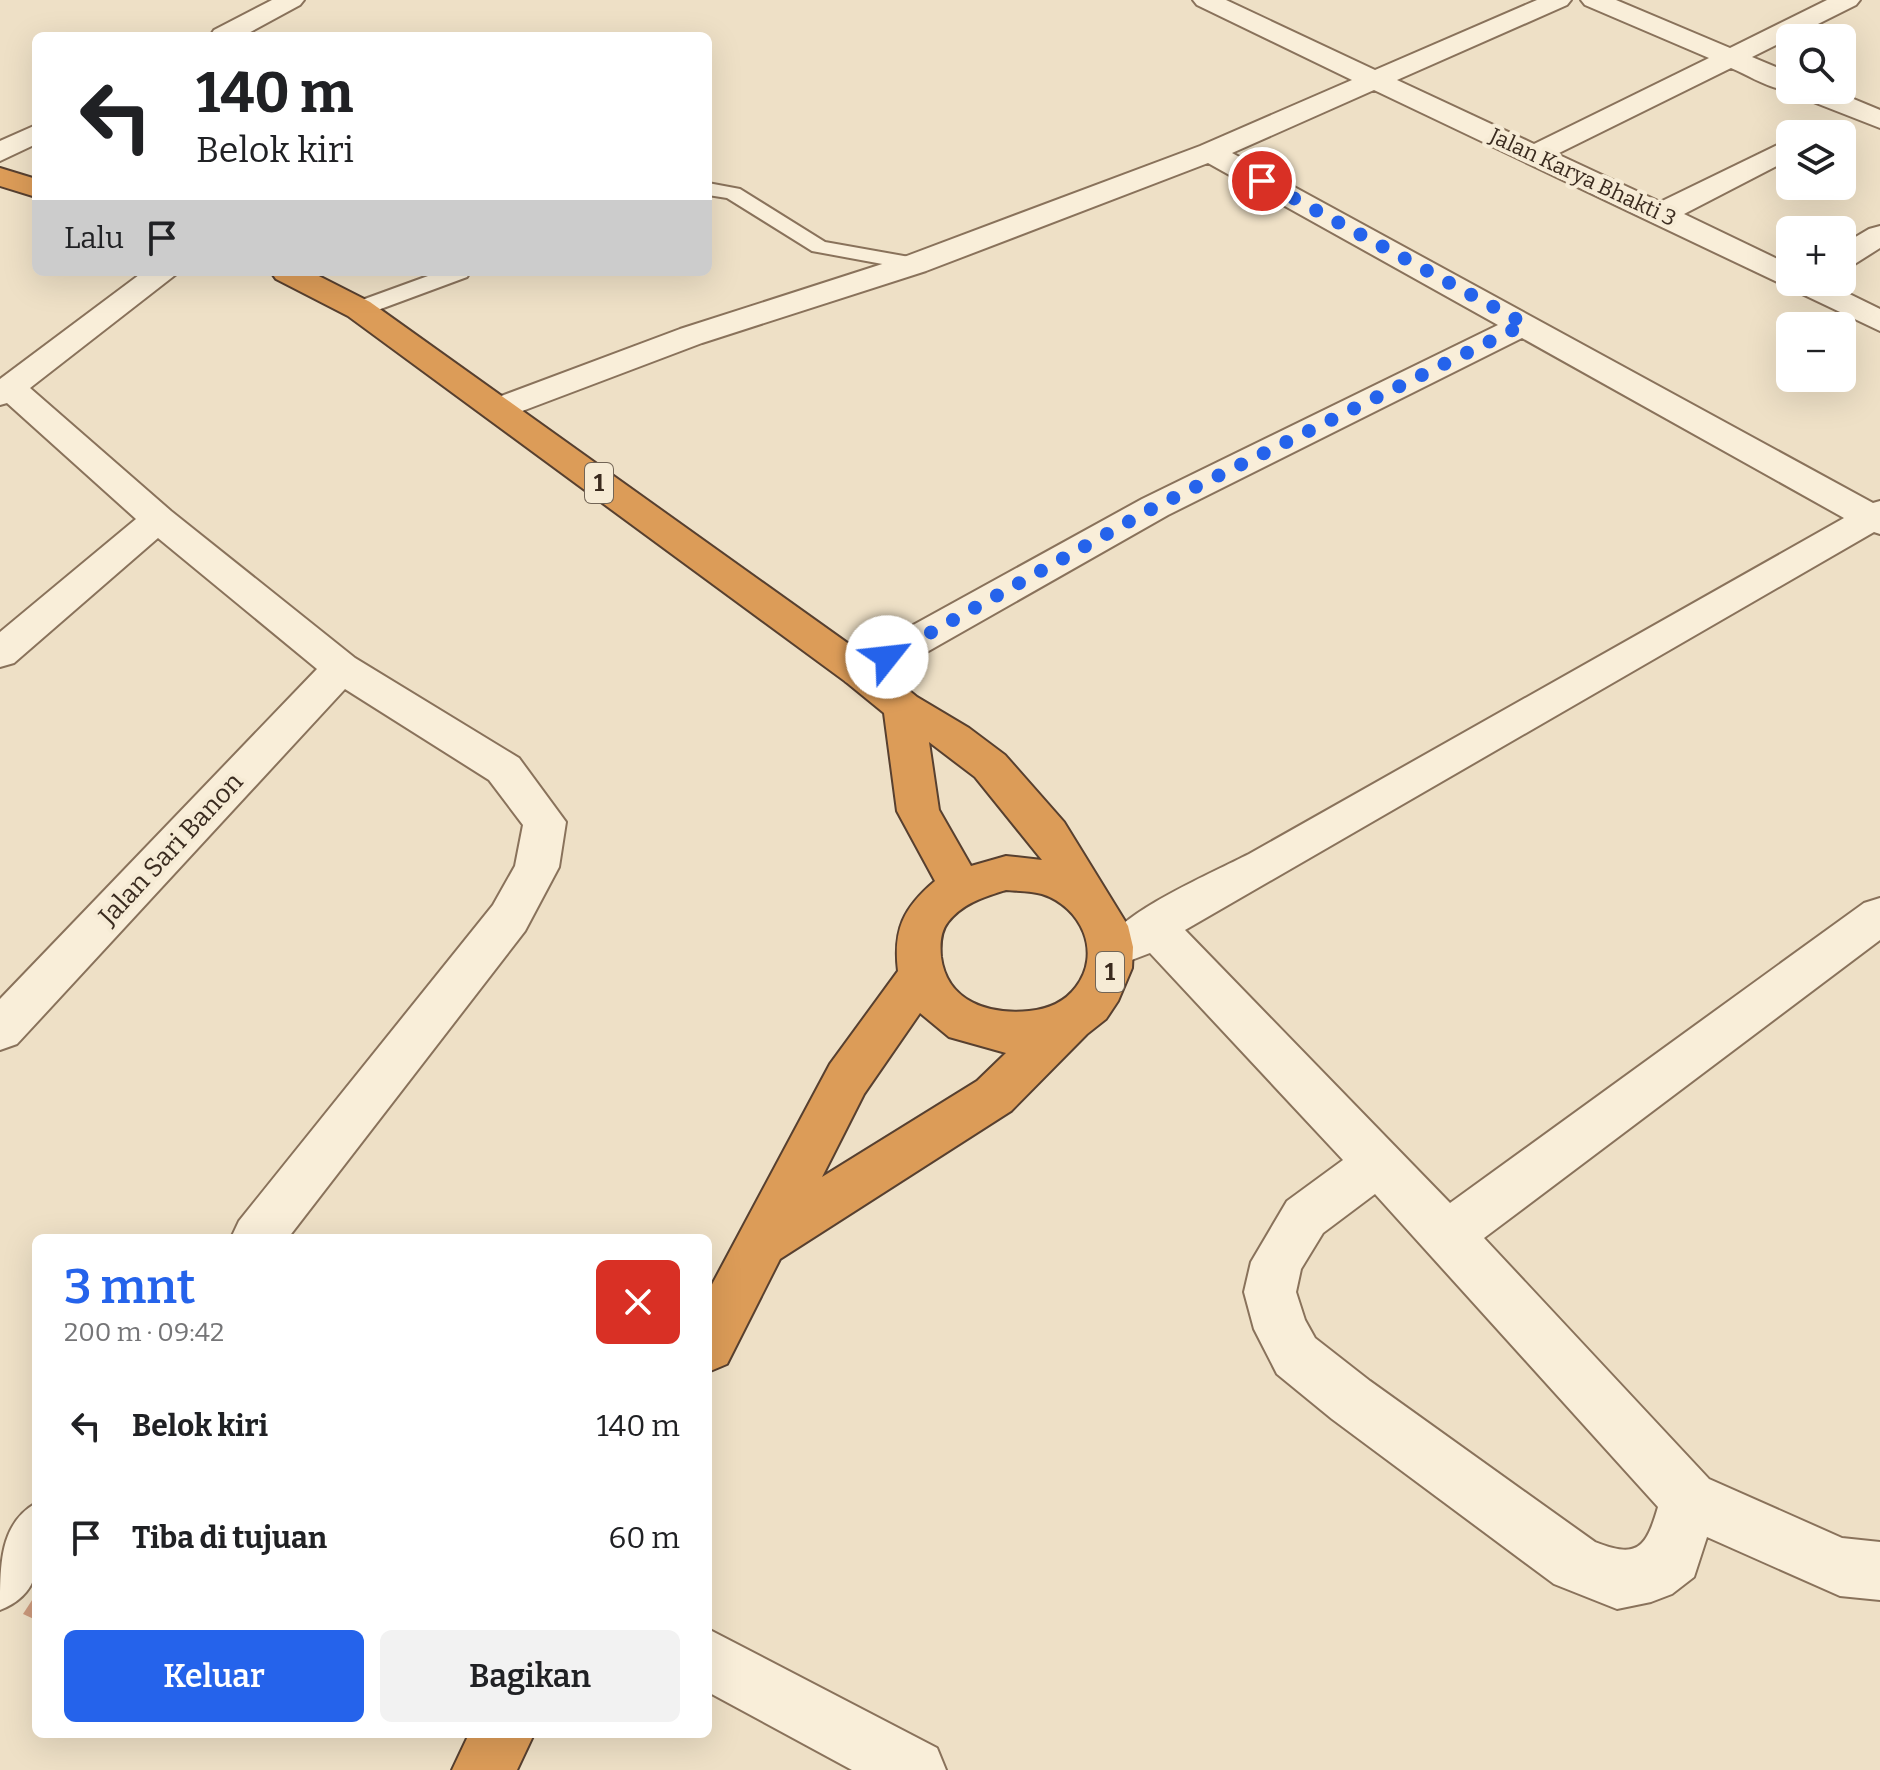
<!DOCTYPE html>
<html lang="id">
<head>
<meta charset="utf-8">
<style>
  body { margin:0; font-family:Bitter,serif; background:#f2f2f2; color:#202124; height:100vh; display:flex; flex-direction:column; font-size:30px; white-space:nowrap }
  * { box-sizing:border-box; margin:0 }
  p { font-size:26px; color:#757577 }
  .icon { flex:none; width:44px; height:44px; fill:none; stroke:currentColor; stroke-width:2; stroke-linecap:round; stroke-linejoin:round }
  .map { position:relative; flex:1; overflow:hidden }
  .panel { position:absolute; left:32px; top:1234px; width:680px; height:504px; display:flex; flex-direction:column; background:#fff; border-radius:12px; box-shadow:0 8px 32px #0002 }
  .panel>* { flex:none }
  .banner { position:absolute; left:32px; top:32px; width:680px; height:244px; border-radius:12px; box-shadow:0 8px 32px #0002; background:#fff; color:#202124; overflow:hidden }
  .buttons { position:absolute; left:1776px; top:24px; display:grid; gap:16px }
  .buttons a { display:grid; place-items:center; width:80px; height:80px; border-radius:12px; background:#fff; box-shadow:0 8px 32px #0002; font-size:40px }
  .pin { position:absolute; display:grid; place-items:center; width:68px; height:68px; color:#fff; margin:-34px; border:4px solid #fff; border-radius:50%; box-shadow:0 2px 8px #0007 }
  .me { position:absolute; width:88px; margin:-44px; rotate:61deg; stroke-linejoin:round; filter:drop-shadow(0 0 6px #0008) }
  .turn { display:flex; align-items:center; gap:28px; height:168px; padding:0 32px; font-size:36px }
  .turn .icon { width:104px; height:104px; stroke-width:2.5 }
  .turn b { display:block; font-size:56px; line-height:68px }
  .then { display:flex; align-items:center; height:76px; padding:0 32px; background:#0003; gap:16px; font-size:30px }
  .round { display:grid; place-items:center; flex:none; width:84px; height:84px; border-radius:12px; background:#f2f2f2 }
  .headline { display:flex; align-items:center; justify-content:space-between; height:136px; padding:0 32px }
  h1 { font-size:48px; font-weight:600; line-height:60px; color:#2563eb }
  .action { display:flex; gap:16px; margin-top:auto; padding:16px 32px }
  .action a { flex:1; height:92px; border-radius:12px; background:#2563eb; color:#fff; font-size:32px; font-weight:600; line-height:92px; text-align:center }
  .action a+a { background:#f2f2f2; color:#202124 }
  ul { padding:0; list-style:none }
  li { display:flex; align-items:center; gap:24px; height:112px; padding:0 32px }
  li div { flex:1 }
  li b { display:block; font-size:30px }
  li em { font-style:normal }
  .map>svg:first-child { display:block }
  .building { fill:#cc9a7c }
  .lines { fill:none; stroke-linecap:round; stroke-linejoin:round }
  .lane-casing { stroke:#89725b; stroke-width:4 }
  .street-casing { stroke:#89725b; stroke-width:4 }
  .highway-casing { stroke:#574030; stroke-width:4 }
  .lane { fill:#f9eed9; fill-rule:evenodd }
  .street { fill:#f9eed9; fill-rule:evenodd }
  .highway { fill:#dc9c58; fill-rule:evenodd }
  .route { stroke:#2563eb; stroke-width:14; stroke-dasharray:0 25.2 }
  .labels { text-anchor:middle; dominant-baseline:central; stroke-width:8; stroke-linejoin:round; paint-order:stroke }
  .far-street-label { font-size:22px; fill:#3a2b1f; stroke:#f6ebd5 }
  .shield { fill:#f6ebd5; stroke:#726556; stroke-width:2 }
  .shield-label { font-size:24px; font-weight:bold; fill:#3a2b1f }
  .street-label { font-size:26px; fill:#3a2b1f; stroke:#f6ebd5 }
</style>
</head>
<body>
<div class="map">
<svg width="1880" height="1770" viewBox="0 0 1880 1770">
  <rect width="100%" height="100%" fill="#eee0c6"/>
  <!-- building -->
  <path class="building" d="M36,1594v26l-13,-6z"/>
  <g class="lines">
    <!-- lane casing -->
    <g class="lane-casing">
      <path id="lane" d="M708,183l32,6 85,53 90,16 11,6 -11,6 -103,-19 -85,-53 -19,-3z
        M439,272h31l-3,5 -100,37 -8,2 -11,-7 3,-5z"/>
    </g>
    <!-- street casing -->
    <g class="street-casing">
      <path id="street" d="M272,0h32l-4,5 -57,31h-33l4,-6z
        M1193,0h33l149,70 162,-70h34l-4,5 -170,75 137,64 175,-86 -124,-53 -4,-5h35l114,48 97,-48h33l-4,5 -104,52 38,16v17h42l48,20v18l-82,-32 -4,-6c-20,2 -44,-14 -63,-22l-174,86 103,48 130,-63v20l-106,55 106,51v17h35l55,27v22l-506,-241 -142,63 641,350 7,-2v33l-6,-2 -689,398 265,273 414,-300 16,-5v42l-396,298 225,241 133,59 38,4v58l-40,-4 -133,-59 -13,40 -22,17 -21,8 -34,7 -63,-25 -222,-165 -55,-45 -23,-45 -10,-37 7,-30 36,-61 56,-41 -193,-207 -21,8 -16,-5 -7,-13c17,-32 108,-71 143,-89l595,-336 -322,-180 -354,177 -294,167 -14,4 -14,-4 -6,-10 6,-10 296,-163 356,-174 -290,-162 -282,108 -224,72 -193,73 -12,3 -12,-3 -5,-7 5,-7 195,-73 224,-72 296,-111 152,-66 -155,-75zM1375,1194l283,313c-12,41 -20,52 -63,35l-225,-161 -55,-43 -10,-18 -9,-28 5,-23 22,-36z
        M36,125v19l-36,17v-20z
        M1880,226v22l-27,17 -11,2v-22l27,-16z
        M143,272h36l-149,116 141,123 184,147 164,100 47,64 -7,45 -34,64 -237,307h-57l8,-17 254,-316 22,-39 8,-41 -34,-45 -144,-91 -328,355 -17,6v-51l317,-330 -159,-131 -144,125 -14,4v-35l136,-113 -129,-116 -7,2v-26z
        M36,1503c0,47 14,87 -36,107 0,-47 0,-86 36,-107z
        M708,1629l229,119 9,22h-94l-144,-78z"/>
    </g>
    <!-- highway casing -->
    <g class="highway-casing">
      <path id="highway" d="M0,168l36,11v18l-36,-11z
        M271,272h40l59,30 504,360 43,35 52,31 36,27 59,67 64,104 5,21 -1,21 -14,33 -12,18 -19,15 -76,77 -231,148 -53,105 -19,8v-80l122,-228 68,-93c-5,-41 5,-63 37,-90l-38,-70 -13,-98 -38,-31 -498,-366 -72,-37zM929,742l46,35 67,83 -36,-4 -35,10 -32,-56zM1006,890c12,1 25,1 36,4 40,13 60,59 34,93 -12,16 -28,22 -47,24 -40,4 -82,-9 -88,-54 -1,-12 -1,-25 7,-35 15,-19 36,-25 58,-32zM920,1013l29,24 57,16 -29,28 -155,96 42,-83z
        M469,1734h65l-17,36h-65z"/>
    </g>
    <!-- lane -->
    <use href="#lane" class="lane"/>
    <!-- street -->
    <use href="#street" class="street"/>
    <!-- highway -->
    <use href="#highway" class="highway"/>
  </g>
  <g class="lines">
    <!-- route -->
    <path class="route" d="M887,657l268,-150 370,-183 -263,-143"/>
  </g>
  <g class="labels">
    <!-- far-street labels -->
    <g class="far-street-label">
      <text transform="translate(1583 177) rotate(25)">Jalan Karya Bhakti 3</text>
    </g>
    <!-- shield labels -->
    <g class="shield">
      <rect x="585" y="463" width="28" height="40" rx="6"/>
      <rect x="1096" y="952" width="28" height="40" rx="6"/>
    </g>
    <g class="shield-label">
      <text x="599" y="483">1</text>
      <text x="1110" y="972">1</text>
    </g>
    <!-- street labels -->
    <g class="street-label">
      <text transform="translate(171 849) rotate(-47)">Jalan Sari Banon</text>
    </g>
  </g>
</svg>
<div class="buttons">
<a><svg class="icon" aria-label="search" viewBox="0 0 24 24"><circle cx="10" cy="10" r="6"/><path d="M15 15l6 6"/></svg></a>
<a><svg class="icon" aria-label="layers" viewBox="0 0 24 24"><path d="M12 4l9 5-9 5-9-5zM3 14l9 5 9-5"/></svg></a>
<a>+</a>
<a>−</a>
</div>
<div class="pin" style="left:1262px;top:181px;background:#d93025"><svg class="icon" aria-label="arrive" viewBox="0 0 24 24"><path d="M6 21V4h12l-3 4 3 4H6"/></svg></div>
<svg class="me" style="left:887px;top:657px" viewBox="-20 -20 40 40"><circle r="19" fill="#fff"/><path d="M0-13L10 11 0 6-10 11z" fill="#2563eb"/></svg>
<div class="banner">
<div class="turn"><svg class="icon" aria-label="left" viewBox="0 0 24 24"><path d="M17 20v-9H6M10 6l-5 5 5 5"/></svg><div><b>140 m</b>Belok kiri</div></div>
<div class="then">Lalu<svg class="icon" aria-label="arrive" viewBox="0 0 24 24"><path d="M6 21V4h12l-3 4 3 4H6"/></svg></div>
</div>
<section class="panel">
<div class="headline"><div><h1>3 mnt</h1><p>200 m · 09:42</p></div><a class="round" style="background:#d93025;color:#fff"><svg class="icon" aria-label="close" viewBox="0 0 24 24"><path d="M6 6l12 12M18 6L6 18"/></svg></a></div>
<ul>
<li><svg class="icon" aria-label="left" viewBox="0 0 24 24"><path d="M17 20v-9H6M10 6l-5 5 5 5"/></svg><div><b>Belok kiri</b></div><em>140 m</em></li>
<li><svg class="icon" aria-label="arrive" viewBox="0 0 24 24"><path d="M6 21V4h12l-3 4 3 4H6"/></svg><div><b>Tiba di tujuan</b></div><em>60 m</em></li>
</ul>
<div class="action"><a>Keluar</a><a>Bagikan</a></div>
</section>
</div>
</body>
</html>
